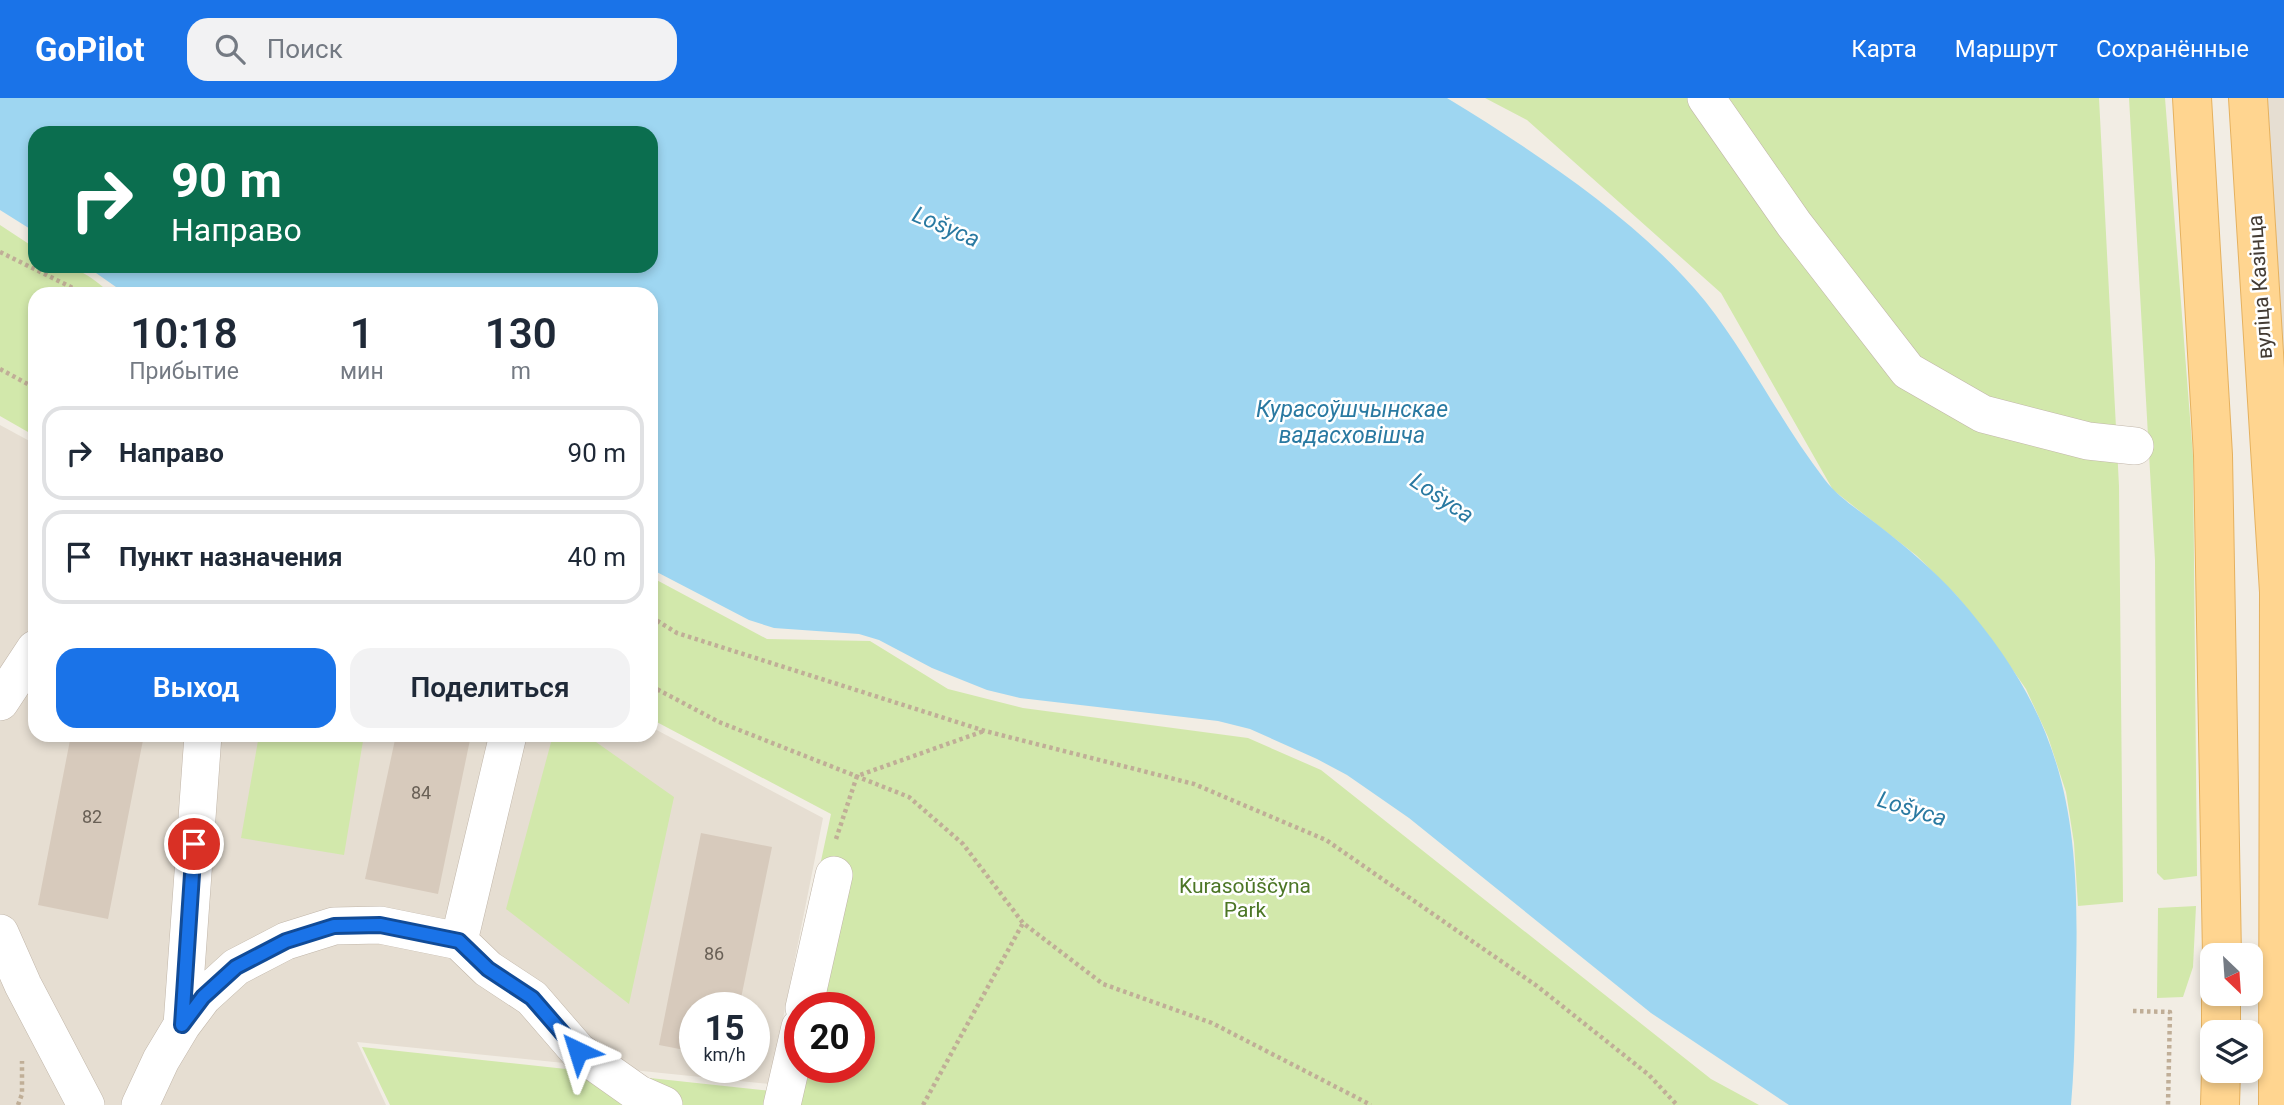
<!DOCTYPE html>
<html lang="ru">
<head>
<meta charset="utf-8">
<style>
  body { margin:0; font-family:Roboto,sans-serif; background:#f2f2f3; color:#1f2937; height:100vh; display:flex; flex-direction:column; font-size:26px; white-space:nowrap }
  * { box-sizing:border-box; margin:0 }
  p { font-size:23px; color:#747a83 }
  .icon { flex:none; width:38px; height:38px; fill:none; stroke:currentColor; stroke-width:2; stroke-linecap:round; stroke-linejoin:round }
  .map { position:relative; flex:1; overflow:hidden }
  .panel { position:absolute; left:28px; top:189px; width:630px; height:455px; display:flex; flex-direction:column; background:#fff; border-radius:21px; box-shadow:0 4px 10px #0003 }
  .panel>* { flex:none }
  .guide { position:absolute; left:28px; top:28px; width:630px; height:147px; border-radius:21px; box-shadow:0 4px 10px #0003; background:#0b6e4f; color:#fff; overflow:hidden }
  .needle { width:46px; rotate:155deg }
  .fabs { position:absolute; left:2200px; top:845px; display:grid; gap:14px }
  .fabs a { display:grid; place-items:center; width:63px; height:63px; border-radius:14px; background:#fff; box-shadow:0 4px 10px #0003; font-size:35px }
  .speed { position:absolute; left:679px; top:894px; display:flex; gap:14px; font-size:35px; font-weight:700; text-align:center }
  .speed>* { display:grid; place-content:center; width:91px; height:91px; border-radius:50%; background:#fff; box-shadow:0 4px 10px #0003; line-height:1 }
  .speed small { font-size:18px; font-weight:400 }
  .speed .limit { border:10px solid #d22; background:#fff; color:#111 }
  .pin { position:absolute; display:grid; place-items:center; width:60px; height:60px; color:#fff; margin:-30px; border:4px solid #fff; border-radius:50%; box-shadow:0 2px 7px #0007 }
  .me { position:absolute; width:77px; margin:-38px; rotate:319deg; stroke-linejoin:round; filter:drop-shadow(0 0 5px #0008) }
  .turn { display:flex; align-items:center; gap:24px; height:147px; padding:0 28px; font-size:32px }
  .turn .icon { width:91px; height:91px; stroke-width:2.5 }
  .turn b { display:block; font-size:49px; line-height:60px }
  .eta { display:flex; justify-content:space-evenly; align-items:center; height:119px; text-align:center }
  .eta b { font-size:42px; font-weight:600; line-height:49px }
  .cta { display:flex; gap:14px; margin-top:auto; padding:14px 28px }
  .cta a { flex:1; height:80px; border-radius:21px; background:#1a73e8; color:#fff; font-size:28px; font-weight:600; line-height:80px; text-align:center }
  .cta a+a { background:#f2f2f3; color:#1f2937 }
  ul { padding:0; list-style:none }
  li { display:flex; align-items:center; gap:21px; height:94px; margin:0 14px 10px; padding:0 14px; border:4px solid #e0e1e3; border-radius:21px }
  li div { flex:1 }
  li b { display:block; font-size:26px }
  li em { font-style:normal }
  header { display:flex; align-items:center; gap:42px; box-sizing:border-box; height:98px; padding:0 35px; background:#1a73e8; color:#fff }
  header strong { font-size:33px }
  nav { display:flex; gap:38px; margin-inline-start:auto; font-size:24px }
  .search { width:490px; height:63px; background:#f2f2f3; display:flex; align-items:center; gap:18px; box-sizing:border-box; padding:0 24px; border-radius:21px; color:#747a83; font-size:26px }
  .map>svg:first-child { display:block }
  .residential { fill:#e6ded2; fill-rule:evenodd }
  .green { fill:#d2e8ab; fill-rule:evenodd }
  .water { fill:#9ed6f1 }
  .building { fill:#d7cabc }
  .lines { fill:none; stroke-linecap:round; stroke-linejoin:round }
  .minor-casing { stroke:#c1b6a9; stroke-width:38 }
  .major-casing { stroke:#e5b15f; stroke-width:40 }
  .path { stroke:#c0ae97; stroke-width:4.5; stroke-dasharray:3.5 3.5; stroke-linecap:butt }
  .minor { stroke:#fff; stroke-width:37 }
  .major { stroke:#ffd590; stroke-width:38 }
  .route-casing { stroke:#114b97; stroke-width:18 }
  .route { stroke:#1a73e8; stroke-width:12 }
  .labels { text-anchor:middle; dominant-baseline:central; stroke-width:5; stroke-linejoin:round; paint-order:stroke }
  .number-label { font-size:18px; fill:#696056 }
  .street-label { font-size:21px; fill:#443c34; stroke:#fff }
  .park-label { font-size:21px; fill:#4c7626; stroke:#fff }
  .water-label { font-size:23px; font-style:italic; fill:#2979a1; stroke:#fff }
</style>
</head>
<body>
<header>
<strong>GoPilot</strong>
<div class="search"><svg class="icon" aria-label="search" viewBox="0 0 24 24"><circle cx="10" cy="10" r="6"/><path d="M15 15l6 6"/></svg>Поиск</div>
<nav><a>Карта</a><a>Маршрут</a><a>Сохранённые</a></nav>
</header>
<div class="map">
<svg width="2284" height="1007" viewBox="0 0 2284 1007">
  <rect width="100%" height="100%" fill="#f2ede4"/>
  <!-- residential -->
  <path class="residential" d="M2266,0h18v263z
    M0,327l35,19v291h616v-8l172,91 -53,266 -413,-42 29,63h-386zM695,910h59v60h-59z"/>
  <!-- green -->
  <path class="green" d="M1485,0h614l20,388 4,416 -45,4 -4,-63 -8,-51 -18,-55 -22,-48 -37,-53 -32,-40 -40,-40 -84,-66 -112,-197 -194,-173z
    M2129,0h36l28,358 4,420 -33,4 -7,-7 -2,-313z
    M0,127l35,23v18c39,0 47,2 76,28h-76v142l-35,-20z
    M651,479l116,62 103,2 78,48 75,19 225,30 73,32 390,309 48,26h-1369l-28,-58 410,44 59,-277 -180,-95zM800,910h59v60h-59z
    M259,637h105l-20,120 -103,-17z
    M553,637h33l88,62 -45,207 -123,-95z
    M2196,808l-3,61 -10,30 -26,1 1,-90z"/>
  <!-- water -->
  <path class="water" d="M0,0h1447c87,53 193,123 258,203 45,57 76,122 120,179 14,18 35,31 53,45 28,22 56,45 80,72 107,122 122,218 118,375 -1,44 -1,89 -5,133h-282l-138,-92 -242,-195 -62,-43 -30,-16 -67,-30 -32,-8 -198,-23 -33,-8 -55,-22 -53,-28 -20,-6 -85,-6 -25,-8 -98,-51v-275h-525l-40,-28h565v-133h-616v99l-35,-22z"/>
  <!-- building -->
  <path class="building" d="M71,637h73l-36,184 -70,-14z
    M396,637h75l-33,159 -73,-15z
    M701,735l71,14 -33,161h-44v44l-36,-7z"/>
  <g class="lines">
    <!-- minor casing -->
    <g class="minor-casing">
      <path id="minor" d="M1706,0l88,126 114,147 75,43 105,27 47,5
        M0,604l35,-53
        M0,835l23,52 63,120
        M459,843l49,-206
        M804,910l30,-133
        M182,927l21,-290
        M140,1007l21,-45 21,-35 21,-28 33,-30 50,-26 48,-15 46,-1 79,16 29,28 44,29 46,53 61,43 25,11
        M782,1007l18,-78"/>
    </g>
    <!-- major casing -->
    <g class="major-casing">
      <path id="major" d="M2192,0l21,357 9,501
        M2248,0l31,494 -1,513
        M2221,934v-38
        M2220,1007l1,-34"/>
    </g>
    <!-- path -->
    <path class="path" d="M0,154l85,42
      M0,271l35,19
      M651,519l26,16 308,98 209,53 132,56 211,146 112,89 28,30
      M651,588l68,36 190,75 54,47 60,79 80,61 109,39 159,82
      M836,741l21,-63 127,-45
      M2133,913l37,1 -2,93
      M18,1007l4,-11v-33
      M923,1007l100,-182"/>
    <!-- minor -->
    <use href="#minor" class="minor"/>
    <!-- major -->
    <use href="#major" class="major"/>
  </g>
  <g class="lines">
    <!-- route casing -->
    <g class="route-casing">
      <path id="route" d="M194,746l-12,181 21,-28 33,-30 50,-26 48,-15 46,-1 79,16 29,28 44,29 46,53"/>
    </g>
    <!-- route -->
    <use href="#route" class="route"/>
  </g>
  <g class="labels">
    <!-- number labels -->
    <g class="number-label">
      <text x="421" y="694">84</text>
      <text x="92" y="718">82</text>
      <text x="714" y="855">86</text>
    </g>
    <!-- street labels -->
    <g class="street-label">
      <text transform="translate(2260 189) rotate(-94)">вуліца Казінца</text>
    </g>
    <!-- park labels -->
    <g class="park-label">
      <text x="1245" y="788">Kurasoŭščyna<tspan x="1245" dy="24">Park</tspan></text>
    </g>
    <!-- water labels -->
    <g class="water-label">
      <text transform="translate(946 129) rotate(23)">Lošyca</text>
      <text x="1352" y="311">Курасоўшчынскае<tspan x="1352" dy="26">вадасховішча</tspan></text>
      <text transform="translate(1442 400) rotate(34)">Lošyca</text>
      <text transform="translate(1912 711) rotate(17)">Lošyca</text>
    </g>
  </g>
</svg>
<div class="fabs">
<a><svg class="needle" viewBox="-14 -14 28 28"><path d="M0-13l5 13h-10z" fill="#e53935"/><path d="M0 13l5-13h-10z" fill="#747a83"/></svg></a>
<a><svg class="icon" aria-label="layers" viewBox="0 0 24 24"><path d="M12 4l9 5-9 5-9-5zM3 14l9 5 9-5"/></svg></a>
</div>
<div class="speed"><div>15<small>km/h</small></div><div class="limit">20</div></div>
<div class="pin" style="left:194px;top:746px;background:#d93025"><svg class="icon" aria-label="arrive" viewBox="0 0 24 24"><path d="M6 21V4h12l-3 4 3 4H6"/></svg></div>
<svg class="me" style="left:578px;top:953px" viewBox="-20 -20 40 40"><path d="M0-17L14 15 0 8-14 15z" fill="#1a73e8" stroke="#fff" stroke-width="4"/></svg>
<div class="guide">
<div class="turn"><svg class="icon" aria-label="right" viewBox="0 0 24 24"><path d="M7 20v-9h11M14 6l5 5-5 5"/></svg><div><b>90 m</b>Направо</div></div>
</div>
<section class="panel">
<div class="eta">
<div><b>10:18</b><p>Прибытие</p></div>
<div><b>1</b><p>мин</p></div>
<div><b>130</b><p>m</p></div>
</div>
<ul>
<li><svg class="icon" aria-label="right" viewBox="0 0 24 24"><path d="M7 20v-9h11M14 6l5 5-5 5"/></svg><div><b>Направо</b></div><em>90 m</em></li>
<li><svg class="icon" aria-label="arrive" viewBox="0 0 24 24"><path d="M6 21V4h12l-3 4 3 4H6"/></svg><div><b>Пункт назначения</b></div><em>40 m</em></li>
</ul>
<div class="cta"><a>Выход</a><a>Поделиться</a></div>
</section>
</div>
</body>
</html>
